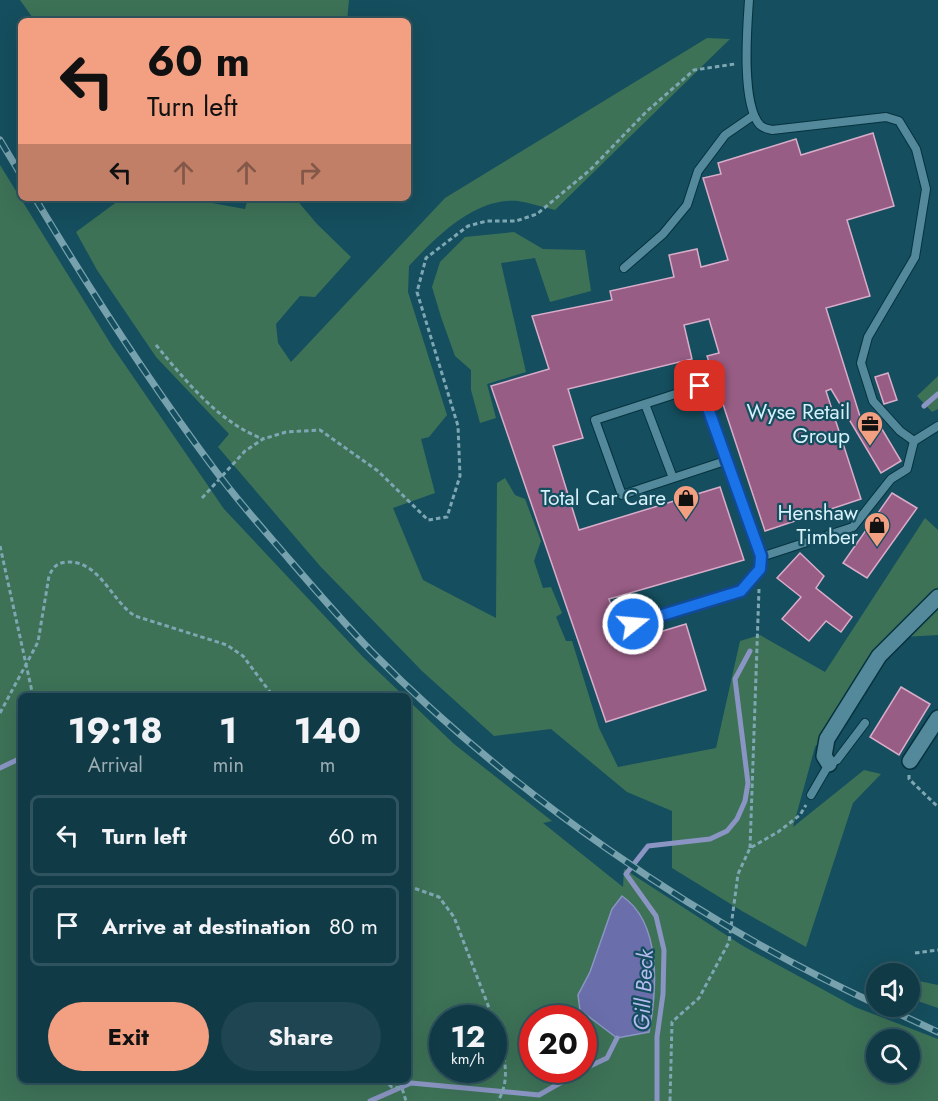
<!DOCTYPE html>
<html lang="en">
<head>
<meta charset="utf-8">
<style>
  body { margin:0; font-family:Jost,sans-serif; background:#1e4551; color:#f1f3f6; height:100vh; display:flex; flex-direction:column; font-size:22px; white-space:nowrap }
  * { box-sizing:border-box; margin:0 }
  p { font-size:20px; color:#9cadb3 }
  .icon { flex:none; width:33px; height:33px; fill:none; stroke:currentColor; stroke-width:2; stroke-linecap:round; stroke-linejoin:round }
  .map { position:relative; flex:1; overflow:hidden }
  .panel { position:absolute; left:18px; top:693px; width:393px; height:390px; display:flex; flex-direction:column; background:#103a46; border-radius:9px; box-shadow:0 6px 24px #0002,0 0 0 2px #30545f }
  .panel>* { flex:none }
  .top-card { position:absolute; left:18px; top:18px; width:393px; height:183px; border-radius:9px; box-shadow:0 6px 24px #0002,0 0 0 2px #30545f; background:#f39f82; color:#111; overflow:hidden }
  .fabs { position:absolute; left:866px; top:963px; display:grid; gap:12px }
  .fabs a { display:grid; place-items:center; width:54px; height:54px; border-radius:50%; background:#103a46; box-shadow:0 6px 24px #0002,0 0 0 2px #30545f; font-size:30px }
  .speed { position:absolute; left:429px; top:1005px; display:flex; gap:12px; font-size:30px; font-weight:700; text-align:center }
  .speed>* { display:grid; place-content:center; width:78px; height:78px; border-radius:50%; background:#103a46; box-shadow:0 6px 24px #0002,0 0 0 2px #30545f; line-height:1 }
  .speed small { font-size:15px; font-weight:400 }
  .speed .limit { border:9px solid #d22; background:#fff; color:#111 }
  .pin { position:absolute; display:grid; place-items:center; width:51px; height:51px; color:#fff; margin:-26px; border-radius:12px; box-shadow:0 3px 9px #0006 }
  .me { position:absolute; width:66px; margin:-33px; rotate:73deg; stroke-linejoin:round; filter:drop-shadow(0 0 4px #0008) }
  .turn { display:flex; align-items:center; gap:21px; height:126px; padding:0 30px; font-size:27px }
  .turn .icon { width:78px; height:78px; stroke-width:2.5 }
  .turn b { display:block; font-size:42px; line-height:51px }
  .lanes { display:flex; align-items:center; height:57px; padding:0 30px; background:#0003; justify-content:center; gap:30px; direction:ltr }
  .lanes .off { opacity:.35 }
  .eta { display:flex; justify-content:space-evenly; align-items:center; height:102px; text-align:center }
  .eta b { font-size:36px; font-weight:700; line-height:42px }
  .primary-button { display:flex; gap:12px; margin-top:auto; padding:12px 30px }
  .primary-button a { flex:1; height:69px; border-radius:36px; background:#f39f82; color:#111; font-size:24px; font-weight:700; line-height:69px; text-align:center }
  .primary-button a+a { background:#1e4551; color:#f1f3f6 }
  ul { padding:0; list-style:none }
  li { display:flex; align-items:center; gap:18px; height:81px; margin:0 12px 9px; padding:0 18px; border:3px solid #30545f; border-radius:9px }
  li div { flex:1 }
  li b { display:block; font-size:22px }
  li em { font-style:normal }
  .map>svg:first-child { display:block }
  .green { fill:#3d7257; fill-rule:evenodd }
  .water { fill:#6a6eab; stroke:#8a95c3; stroke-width:1.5 }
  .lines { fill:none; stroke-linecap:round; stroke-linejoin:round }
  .stream { stroke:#8a95c3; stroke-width:5 }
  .building { fill:#985d85; stroke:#d9adc9; stroke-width:1.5 }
  .lane-casing { stroke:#06323e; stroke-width:10 }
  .street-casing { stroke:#06323e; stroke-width:18 }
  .path { stroke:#7ea7b3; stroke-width:3; stroke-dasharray:4.5 3; stroke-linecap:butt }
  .lane { stroke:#53899a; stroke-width:8 }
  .street { stroke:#53899a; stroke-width:15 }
  .rail-casing { stroke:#77a1ad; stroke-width:7 }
  .rail { stroke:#154e5e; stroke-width:4.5; stroke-dasharray:14; stroke-linecap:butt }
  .route-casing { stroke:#114b97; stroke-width:15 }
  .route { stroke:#1a73e8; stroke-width:10 }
  .labels { text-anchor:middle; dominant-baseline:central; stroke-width:4.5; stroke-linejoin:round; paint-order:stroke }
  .poi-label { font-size:21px; fill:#d6f1fa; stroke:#154e5e; text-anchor:end }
  .water-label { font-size:22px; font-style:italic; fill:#b6bbf0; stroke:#154e5e }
</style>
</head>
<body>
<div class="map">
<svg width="938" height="1101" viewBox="0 0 938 1101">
  <rect width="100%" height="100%" fill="#154e5e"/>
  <!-- green -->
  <path class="green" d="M20,0h329l-2,21h-312z
    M707,38l23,1 -175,171c-12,-3 -25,-7 -37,-9 -43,-4 -82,36 -109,65l-1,26 39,123 -18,22 -8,2 14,54 -42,15 30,72 73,38 1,-135 8,-5 10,17 10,4 16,42 -7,20 9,27 8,-1 11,26 -6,4 10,24h6l27,87 19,39 98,-19 24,-107 20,-6 65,37 100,-154 13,12v105l-35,2 -88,110 -22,80 71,-57 17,4 -28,29 -47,144 -64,-36 -70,-43v-57l-45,-19 -76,-63 -57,7 -72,-65 -102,-105 -102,-119 11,-13 -73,-77 -59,-87 -21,-38 46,-34h62l61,11 3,-11h47l22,26 34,33 -36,40 -15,-1 -24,28 2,19 13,19 154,-164z
    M0,165l112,181 112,163 139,148 41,39h-383v384h387v-380l46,44 98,77 -9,2 80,64 1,-18 119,77 112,61 83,32v62h-938zM442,1018h52v52h-52zM532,1018h52v52h-52zM876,1040h33v32h-33z
    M514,232l29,17 42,1 6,41 -41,11 -15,-44 -34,5 25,109 -39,12 9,34 -16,5 -9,-33v-20l-16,-14 -14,-39 -9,-30 8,-25 25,-25z
    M938,376v33l-6,3 -15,-16z
    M909,979l29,6v23l-29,-10z"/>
  <!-- water -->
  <path class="water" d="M622,896c40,27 35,94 27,136l-32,6 -37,-28 -2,-15 12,-23 22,-63z"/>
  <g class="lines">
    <!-- stream -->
    <path class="stream" d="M924,406l14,-12
      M0,768l21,-10
      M584,1069l23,-11 10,-20
      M370,1101l41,-18 128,12 44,-25
      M657,1101v-64l6,-43 1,-44 -8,-34 -30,-42 22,-28 62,-7 17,-8 10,-12 8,-18 3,-18 -13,-104 15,-28"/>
  </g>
  <!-- building -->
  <path class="building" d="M873,133l21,73 -47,14 23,76 -44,12 37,118 13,-7 25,42 -20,12 -50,-84 -5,2 35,108 -96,32 -58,-175 12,-3 -10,-34 -25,6 8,34 -124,30 15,49 -30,8 26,84 141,-43 24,73 -135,39 14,44 63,-19 20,66 -100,32 -115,-336 58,-17 -17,-53 80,-16 -2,-9 64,-14 -5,-22 28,-6 4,18 27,-7 -25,-82 18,-4 -3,-11 78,-24 5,16z
    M888,373l9,27 -13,4 -9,-27z
    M892,493l25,15 -50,70 -24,-15z
    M800,553l24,23 -8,12 36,29 -11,15 -15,-11 -17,20 -27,-22 19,-22 -24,-19z
    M901,687l29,17 -31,51 -29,-18z"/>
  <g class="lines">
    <!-- lane casing -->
    <g class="lane-casing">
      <path id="lane" d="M749,0c-2,28 -8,104 11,125 3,3 8,4 12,5l114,-13 13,4 17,28 10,40 -11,68 -47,80 -7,26 12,38 27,30 14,10 24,-15
        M624,268l39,-34 24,-29 11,-34 27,-36 29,-20
        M645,404l28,74
        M725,461l-103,34 -27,-75 105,-34 61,171
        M633,624l108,-33 19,-22 1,-12 92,-30 38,-48 16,-10 7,-28
        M811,795l18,-31 8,-4 28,-37"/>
    </g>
    <!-- street casing -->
    <g class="street-casing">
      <path id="street" d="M910,761l28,-43
        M829,764l-5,-8 3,-17 52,-83 59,-59"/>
    </g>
    <!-- path -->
    <path class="path" d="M156,345c30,36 62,77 107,94
      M202,498l43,-47 18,-12 23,-7 34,-2 58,41 50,49 19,-3 13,-41 -2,-50 -41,-134 9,-34 42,-32 19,-5h29l21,-7 53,-44 56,-58 48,-42 41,-6
      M0,546l33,150
      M0,713l38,-71 11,-66c4,-9 8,-13 17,-14 34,-2 45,39 69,54l92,29 16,11 30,40
      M909,775v4l29,28
      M750,848l9,-259
      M408,886l31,11 15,20 39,101
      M915,953l23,-3
      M494,1021c8,26 19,55 4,80
      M383,1080l9,7 10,1 4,13
      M670,1101l2,-79 27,-24 30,-56 9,-68 12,-26 28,-16 22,-17 6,-10"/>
    <!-- lane -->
    <use href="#lane" class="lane"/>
    <!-- street -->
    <use href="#street" class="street"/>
    <!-- rail casing -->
    <g class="rail-casing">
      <path id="rail" d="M0,140l21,35
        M35,198c55,92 113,182 177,268 20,27 42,53 64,78 31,36 62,73 95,107 139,141 326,271 505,353
        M882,1006l56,26"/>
    </g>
    <!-- rail -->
    <use href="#rail" class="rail"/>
  </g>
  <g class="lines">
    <!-- route casing -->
    <g class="route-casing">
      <path id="route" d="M633,624l108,-33 19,-22 1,-13 -61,-170"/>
    </g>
    <!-- route -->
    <use href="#route" class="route"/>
  </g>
  <!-- icons -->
  <defs>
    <g id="office-pin" transform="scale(1.35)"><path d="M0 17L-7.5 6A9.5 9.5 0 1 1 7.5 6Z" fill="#f39f82" stroke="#154e5e"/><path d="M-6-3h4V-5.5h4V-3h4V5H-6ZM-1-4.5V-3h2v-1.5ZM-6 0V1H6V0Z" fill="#111"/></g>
    <g id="shop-pin" transform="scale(1.35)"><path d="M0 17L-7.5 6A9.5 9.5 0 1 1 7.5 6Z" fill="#f39f82" stroke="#154e5e"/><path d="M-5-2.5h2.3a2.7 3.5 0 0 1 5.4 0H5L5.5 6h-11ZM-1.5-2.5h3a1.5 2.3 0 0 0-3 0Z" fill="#111"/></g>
  </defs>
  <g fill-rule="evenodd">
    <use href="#office-pin" x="870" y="424"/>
    <use href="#shop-pin" x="686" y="498"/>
    <use href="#shop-pin" x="877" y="525"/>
  </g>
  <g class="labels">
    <!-- poi labels -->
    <g class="poi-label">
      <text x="850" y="412">Wyse Retail<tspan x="850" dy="24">Group</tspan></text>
      <text x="666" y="498">Total Car Care</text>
      <text x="858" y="513">Henshaw<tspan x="858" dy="24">Timber</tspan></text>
    </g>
    <!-- water labels -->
    <g class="water-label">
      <text transform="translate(643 990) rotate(-87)">Gill Beck</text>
    </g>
  </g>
</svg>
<div class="fabs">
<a><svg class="icon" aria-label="sound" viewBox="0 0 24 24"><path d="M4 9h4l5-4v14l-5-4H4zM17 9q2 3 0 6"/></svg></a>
<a><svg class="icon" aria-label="search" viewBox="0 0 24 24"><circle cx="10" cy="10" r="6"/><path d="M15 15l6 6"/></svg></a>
</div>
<div class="speed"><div>12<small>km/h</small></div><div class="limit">20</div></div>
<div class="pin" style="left:700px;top:386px;background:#d93025"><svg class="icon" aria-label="arrive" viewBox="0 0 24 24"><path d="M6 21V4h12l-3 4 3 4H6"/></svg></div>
<svg class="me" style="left:633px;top:624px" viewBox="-20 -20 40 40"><circle r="17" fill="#1a73e8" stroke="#fff" stroke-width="3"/><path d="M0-11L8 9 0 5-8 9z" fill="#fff"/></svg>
<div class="top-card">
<div class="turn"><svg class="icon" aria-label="left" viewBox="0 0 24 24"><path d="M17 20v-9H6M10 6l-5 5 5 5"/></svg><div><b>60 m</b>Turn left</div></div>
<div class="lanes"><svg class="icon" aria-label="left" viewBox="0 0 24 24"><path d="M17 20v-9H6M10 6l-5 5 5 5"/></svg><svg class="icon off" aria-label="ahead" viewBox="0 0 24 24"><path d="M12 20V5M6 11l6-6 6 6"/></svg><svg class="icon off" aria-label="ahead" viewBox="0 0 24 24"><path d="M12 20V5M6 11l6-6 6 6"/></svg><svg class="icon off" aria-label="right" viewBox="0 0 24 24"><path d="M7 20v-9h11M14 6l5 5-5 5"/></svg></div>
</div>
<section class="panel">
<div class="eta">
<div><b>19:18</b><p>Arrival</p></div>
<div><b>1</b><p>min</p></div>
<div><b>140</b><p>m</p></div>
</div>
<ul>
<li><svg class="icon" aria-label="left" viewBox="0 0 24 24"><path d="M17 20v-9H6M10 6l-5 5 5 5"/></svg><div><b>Turn left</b></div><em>60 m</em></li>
<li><svg class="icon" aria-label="arrive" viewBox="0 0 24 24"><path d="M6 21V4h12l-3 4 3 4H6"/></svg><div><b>Arrive at destination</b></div><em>80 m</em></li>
</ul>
<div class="primary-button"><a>Exit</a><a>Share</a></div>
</section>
</div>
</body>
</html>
